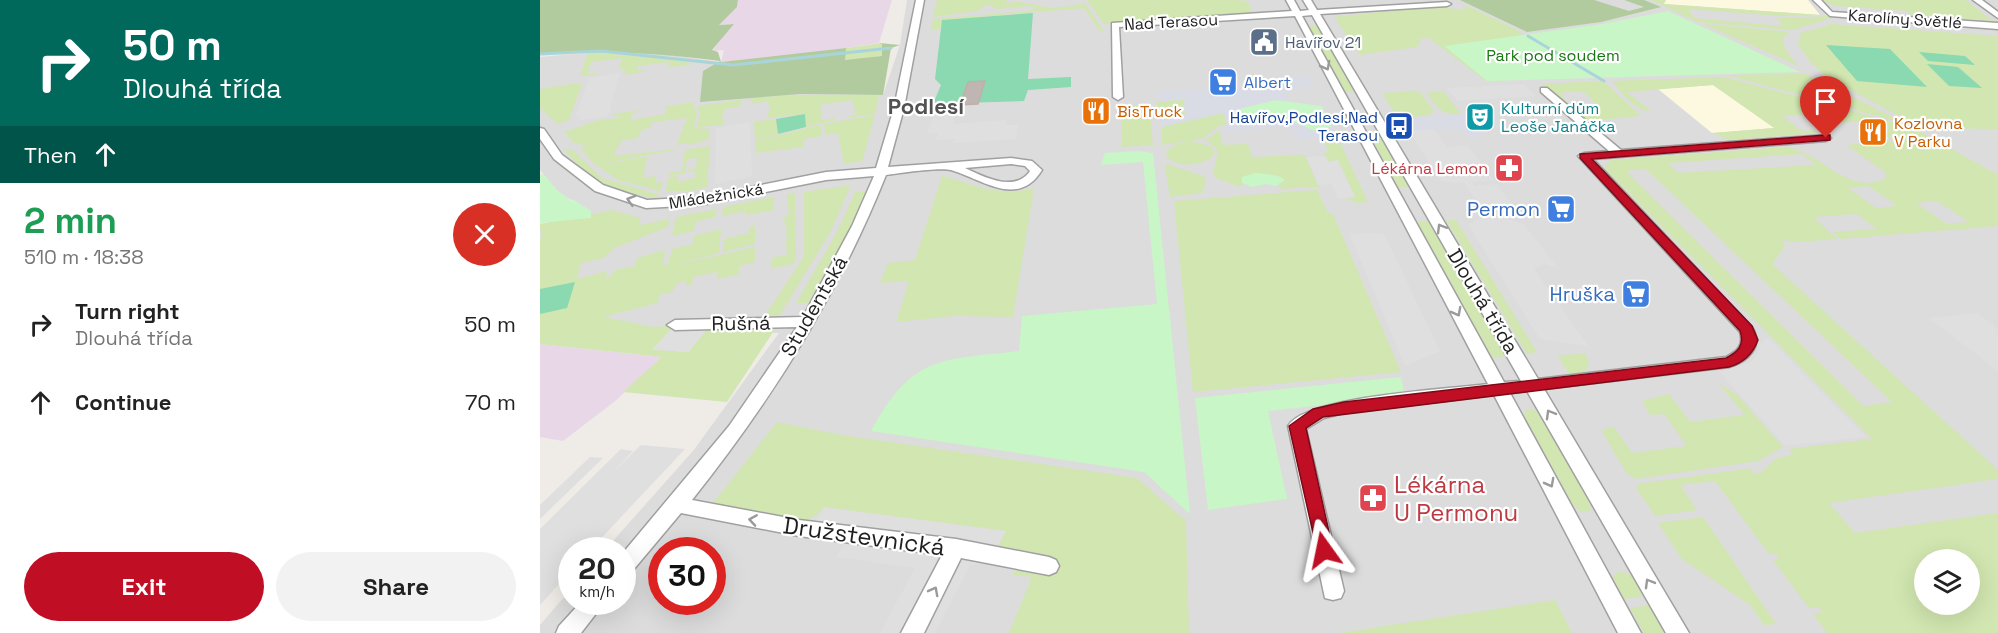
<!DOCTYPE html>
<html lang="en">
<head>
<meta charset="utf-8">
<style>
  body { margin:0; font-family:"Space Grotesk",sans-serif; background:#f2f2f2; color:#222; height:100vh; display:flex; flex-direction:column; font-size:22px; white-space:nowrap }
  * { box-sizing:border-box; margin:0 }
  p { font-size:20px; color:#767676 }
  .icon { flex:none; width:33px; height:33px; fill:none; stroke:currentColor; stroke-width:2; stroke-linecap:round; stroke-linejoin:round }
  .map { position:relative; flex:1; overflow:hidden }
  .drawer { display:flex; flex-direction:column; background:#fff; width:540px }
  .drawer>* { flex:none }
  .hud { background:#00695c; color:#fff; overflow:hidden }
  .buttons { position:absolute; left:1374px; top:549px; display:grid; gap:12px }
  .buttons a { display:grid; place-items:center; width:66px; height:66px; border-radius:50%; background:#fff; box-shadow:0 6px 24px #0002; font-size:30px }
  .speed { position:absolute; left:18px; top:537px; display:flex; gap:12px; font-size:30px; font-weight:700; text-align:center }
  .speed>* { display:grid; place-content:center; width:78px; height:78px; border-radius:50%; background:#fff; box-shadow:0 6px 24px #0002; line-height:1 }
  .speed small { font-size:15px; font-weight:400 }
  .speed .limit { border:9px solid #d22; background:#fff; color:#111 }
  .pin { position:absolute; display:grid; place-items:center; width:51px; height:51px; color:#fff; margin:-62px -26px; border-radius:50% 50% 50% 0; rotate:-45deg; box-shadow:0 0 6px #0007 }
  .pin .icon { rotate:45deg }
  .me { position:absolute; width:66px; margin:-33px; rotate:348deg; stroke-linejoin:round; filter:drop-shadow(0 0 4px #0008) }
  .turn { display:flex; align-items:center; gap:21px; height:126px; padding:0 24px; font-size:27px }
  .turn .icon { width:78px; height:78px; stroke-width:2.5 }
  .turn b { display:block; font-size:42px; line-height:51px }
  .then { display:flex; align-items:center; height:57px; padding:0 24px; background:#0003; gap:12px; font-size:22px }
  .round { display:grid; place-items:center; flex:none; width:63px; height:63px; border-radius:32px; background:#f2f2f2 }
  .head { display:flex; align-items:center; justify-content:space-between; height:102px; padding:0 24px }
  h1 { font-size:36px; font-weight:600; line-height:45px; color:#1e9e55 }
  .action { display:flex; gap:12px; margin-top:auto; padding:12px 24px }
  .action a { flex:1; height:69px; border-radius:36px; background:#c00e24; color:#fff; font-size:24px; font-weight:600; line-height:69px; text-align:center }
  .action a+a { background:#f2f2f2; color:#222 }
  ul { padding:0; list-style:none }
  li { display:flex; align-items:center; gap:18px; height:78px; padding:0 24px }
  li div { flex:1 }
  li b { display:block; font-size:22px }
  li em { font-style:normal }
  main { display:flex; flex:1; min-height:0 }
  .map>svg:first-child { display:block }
  .residential { fill:#dddcdc; fill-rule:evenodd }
  .industrial { fill:#e8d8e7 }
  .education { fill:#fdf9e1 }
  .grass { fill:#d1e6b0; fill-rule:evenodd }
  .forest { fill:#b1cb9e }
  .park { fill:#c8f6c6 }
  .pitch { fill:#8ad9b0 }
  .parking { fill:#dfdfdf }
  .plaza { fill:#dadce5 }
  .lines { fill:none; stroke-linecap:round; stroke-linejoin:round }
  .stream { stroke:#a9d5da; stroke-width:3 }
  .building { fill:#bfb6b3; stroke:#c0b0a9; stroke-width:1.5 }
  .minor-casing { stroke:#a0a0a0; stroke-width:3 }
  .minor { fill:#fff; fill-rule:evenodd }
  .oneway { stroke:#9a9a9a }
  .route { fill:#c00e24; stroke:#7d0917; stroke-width:1.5 }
  .labels { text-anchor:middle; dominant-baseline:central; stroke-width:4.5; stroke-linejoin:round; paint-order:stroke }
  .far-street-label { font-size:16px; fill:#1f1f1f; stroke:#fff }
  .far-service-label { font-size:16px; fill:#4e5e75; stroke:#fff; text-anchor:start }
  .far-park-label { font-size:16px; fill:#177713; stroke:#fff }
  .far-shop-label { font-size:16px; fill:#366cbe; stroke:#fff; text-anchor:start }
  .far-culture-label { font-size:16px; fill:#0d838f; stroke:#fff; text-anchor:start }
  .far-food-label { font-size:16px; fill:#c56008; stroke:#fff; text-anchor:start }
  .far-transit-label { font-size:16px; fill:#164399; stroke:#fff; text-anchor:end }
  .far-health-label { font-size:16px; fill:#be3a42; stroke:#fff; text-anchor:end }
  .shop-label { font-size:20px; fill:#366cbe; stroke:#fff; text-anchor:end }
  .street-label { font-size:20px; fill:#1f1f1f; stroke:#fff }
  .far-district-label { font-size:22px; font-weight:bold; fill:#525252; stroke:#fff }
  .near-health-label { font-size:24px; fill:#be3a42; stroke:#fff; text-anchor:start }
  .near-street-label { font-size:24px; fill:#1f1f1f; stroke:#fff }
</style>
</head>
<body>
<main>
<section class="drawer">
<div class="hud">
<div class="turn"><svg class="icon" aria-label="right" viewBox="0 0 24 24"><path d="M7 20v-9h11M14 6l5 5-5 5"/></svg><div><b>50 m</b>Dlouhá třída</div></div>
<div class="then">Then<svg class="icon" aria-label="ahead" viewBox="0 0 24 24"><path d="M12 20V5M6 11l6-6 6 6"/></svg></div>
</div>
<div class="head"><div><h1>2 min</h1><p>510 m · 18:38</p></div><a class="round" style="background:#d93025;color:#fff"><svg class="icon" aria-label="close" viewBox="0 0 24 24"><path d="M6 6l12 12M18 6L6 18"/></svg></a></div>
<ul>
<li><svg class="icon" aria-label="right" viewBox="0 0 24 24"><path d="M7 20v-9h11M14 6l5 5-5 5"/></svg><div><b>Turn right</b><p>Dlouhá třída</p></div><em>50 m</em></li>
<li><svg class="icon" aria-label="ahead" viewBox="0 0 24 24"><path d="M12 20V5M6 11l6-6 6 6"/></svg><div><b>Continue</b></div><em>70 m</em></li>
</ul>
<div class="action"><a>Exit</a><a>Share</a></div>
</section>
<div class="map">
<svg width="1458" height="633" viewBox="0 0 1458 633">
  <rect width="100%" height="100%" fill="#efebe6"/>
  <!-- residential -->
  <path class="residential" d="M367,0h1091v633h-1458v-8l31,-36 1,13h50v-52h-17l88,-99 86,-118 -239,-4v-100l51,-11v-7l-32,-18 -19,-23v-113l70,-6 47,2 64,9 79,32 83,1 17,-50zM122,550h50v52h-50zM1384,560h46v44h-46z"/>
  <!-- industrial -->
  <path class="industrial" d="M198,0h154l-13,43 -81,12 -77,7 3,-12 -12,1 20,-27 -14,1 19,-18z
    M0,344l123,13 -49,45 -51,39 -23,-4z"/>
  <!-- education -->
  <path class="education" d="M1115,0h153l12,15 -156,-11z
    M1173,85l62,43 -63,5 -54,-44z"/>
  <!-- grass -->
  <path class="grass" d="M397,0h71l-5,4c17,-4 27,0 42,3 11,2 28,-2 40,-4l19,29h-4l-16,-24 -141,12 -2,8 -10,3 2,-12 94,-8 10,-3 -8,-2 -32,3 -9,-5 -11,7 -44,6z
    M547,0h147l14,1 5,13 -149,10z
    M915,0l64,31 3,4h3l10,44 -49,2 -57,-43 -10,1 1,5 -4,3 -56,8 -26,-38 101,-11 31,5 -4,-3 6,-2z
    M1111,0h15l-2,4 156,11 -42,1 -89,-7 5,9 89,8 -6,-8 52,-2 2,2 -38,12 -95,-8z
    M1280,0h146l23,18 9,3 -86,-6 -5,-4 -71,-5z
    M1163,24l87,8 -7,5c0,14 9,22 18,30z
    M1292,24l166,12v93l-69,-1 -13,-3 -88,-47 -18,-16 -12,-18 3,-11z
    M769,26h8l37,65 -9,1z
    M342,43l1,13 -39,5 2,-13z
    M48,52l92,8 12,4 -27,4 4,-2v-4l-31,4 -1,5 6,-1v2l-19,3 2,-6h-7l3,-11 -31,4 -4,12 11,-1 -1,2 -17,1z
    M1266,74l101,50 -180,-49z
    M1185,77l187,50 86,48v51l-158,13 -7,-7 43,-3 -19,-15 -44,3 24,22 -40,3 -15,-2 3,6 -13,18 226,206v9l-169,24 26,30 143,-20v120h-171l-14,-19 10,-2 -4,-5 -10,1 -36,-48 6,-1 -3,-5h-7l-54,-73 -35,4 17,25 -42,6 -19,-28 2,-4 114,-16v6l10,-2 13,-13 18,-5 -4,-5 83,-10 -267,-270v-4l7,-5 173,-13c34,3 63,51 101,31l-1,-6 -39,-27 49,-4 -31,-20 -36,3 -16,-10 -30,2 20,15 11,-1 5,3 -89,7 -17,-7 62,-5 -61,-43 -86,7 24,19c-17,0 -30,-19 -39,-30zM1262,154l14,11 -137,8 -12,-10zM1106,169l246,233 -29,4 -237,-235zM1328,186l28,19v1l-20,2 -28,-20zM1397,201l31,20v1l-21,2 -31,-21zM1384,560h46v44h-46z
    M1063,81l38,35 -43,4 8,9 -9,1 -22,-21 5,-1 6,4 -4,-4 17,-1 -16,-16 -23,2 8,11 -26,-20z
    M36,83l6,1 -13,36 -12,4 -17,-16v-19z
    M879,91l15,20 -6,5 -31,1 -15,-24z
    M903,91l1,1 17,22c-18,2 -25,-7 -35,-21z
    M264,95h72l3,2 -4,17 -30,4 11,-4 -4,-14 -32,5 2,10 -3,1 4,4 12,-2v2l-29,7 -1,-13 -37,4v-7l3,-1 -4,-9 -14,3 -1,-4 -7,1 13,-4z
    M644,99l3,15 -27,6 -4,-18z
    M202,100l-2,6 -15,3 -4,9h3v7l-27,2 3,-13 -3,-8z
    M152,102l5,12 -3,14 16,1 -1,10 -19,6 -4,-2 -9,1 10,-26 -35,4 -2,6 -8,1 -4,9 -16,2 -9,16 62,-7 2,-4h5l-9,5 -78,15 -15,-17 9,-3 -14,-1 -11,-12 35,-12 20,-2v-3l-6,1v-2l27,-4 -8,4 -2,6 36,-6 1,-5 -3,-2z
    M609,104l4,41 -31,2 -1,-41z
    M681,113l4,1 2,10 -10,3 -15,12 -40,6v-18z
    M335,115l-13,46 -18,3 -6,-31 -13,2 -1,-11z
    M226,120h10l2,14 -23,6 -1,-18z
    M280,125l2,11 -19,3v8l-47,6 -1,-12z
    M679,130l4,15 25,-1 4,13 53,-2 14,32 -38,2 -3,-3 4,-2 -1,-7c-9,-2 -20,-4 -29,-3l-12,13 -24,-9 -3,-5 5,-22 -12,-11z
    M838,132l31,55h-11l-30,-54z
    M797,136l31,66 -10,1 -13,-5 10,-1 -32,-44 6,-1 -7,-15z
    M650,141l20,5 5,6 -2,4c-12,10 -37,13 -47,-1l1,-4 7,-6z
    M170,146l-3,41 -17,4h-24l2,-14 10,-1v6l17,-4v-7l-8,1v-2l9,-2 1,-10 -10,1 -2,14 -17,3 1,-3 13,-2 3,-21z
    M23,149h9l30,29 58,17 -4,3c-45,-8 -62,-15 -93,-49z
    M105,157l2,1 -4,20 13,-2v7l7,-2 -3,10 -42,-11 -22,-15z
    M627,164l36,12 3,5 -4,12 -32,4 -5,-31z
    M402,176c35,9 55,21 92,12l-21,129 -59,-1 -58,6 13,-41 -29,2 8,-20 27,-3z
    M311,185l-20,46 -51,84 -16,2 40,-61v-64z
    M777,190l11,23 5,1 68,158 -208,20 -19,-191z
    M327,191l-30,63 -29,49h-12l42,-73 17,-38z
    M255,193l1,66 -3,5 -22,5 1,-11 16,-4 -3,-12 4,-4h-4l2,-8 -3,-8 4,-4 -5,1v-3l6,-1 -2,-21z
    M234,197v13l-28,5v-4l-24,5 1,-9z
    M177,209l-2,8 -20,5 -1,9 -22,5 4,-19z
    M72,210l28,8v7l29,-6 -1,8 -54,21 -10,10 -23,5 -4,16 30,-8 -1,8 3,-1 6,-8 20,-4 2,-8 28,-8 -2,16 4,-1 6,-17 19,-3 2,-9 27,-7 -2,24 -52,14 88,-20v15l-16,4v8l-22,5v-7l-24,5 -1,8 -6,1 1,-5 -10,2 -5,9 -13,3 -1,8 -55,14 50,10 22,-2 -22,24 35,3 23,-28 68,-1 -52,79 -104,-10 39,-35 -122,-13v-104l3,-9h-3v-7z
    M906,220h10l81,132 -10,2z
    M889,221l77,135 -14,2 -75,-136z
    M215,226v18l-32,8 1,-13 25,-6v-6z
    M1045,353l4,9c-1,11 -9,12 -19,14l-12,-20z
    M1178,383l19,12 46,52 -25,14 -122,18 -9,-5 -26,-44 13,-3 18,26 55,-7 -23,-32 -14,1 -8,-14 27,-7 21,28 55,-7z
    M986,409l9,1 4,4 52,91 -1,6 -9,1 -8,-7 -49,-89z
    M237,422l65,13 295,43 49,43 3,112h-180l23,-56 -19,-2 9,-22 -24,-7 7,-14 -184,-20 -15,9 -96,-14z
    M1163,517l73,107 -12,1 -14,-20 -68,-46 -24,-36z
    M1079,571l12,4 12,21 -19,3 -11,-22z
    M1015,600l17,33h-233z
    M1109,605l16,28h-21l-14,-25z"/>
  <!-- forest -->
  <path class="forest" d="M0,0h198l-1,7 -18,18 15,-1 -22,26 6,2 3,10 125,-14 -1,12 37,-4v-12l-3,-1 21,2 -9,3 -8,47 -83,-1 -100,8 3,-31 17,-10c-61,-8 -119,-11 -180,-7z
    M920,0h134l35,11 15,-4 -20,-7h20l17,7 -60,15 -74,10z"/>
  <!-- park -->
  <path class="park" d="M1128,11l132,61 -313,9 -43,-35 158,-22z
    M735,100l47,6 10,21 -17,4 -23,-10h-54v-12z
    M599,151l14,2 37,361 -46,-42 -273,-41c43,-77 68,-70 148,-80l3,-35 135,-12 -14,-142 -42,3 4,-12z
    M715,173c9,1 24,1 30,7l-9,6 -10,-2 -14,3 -10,-4v-6z
    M3,174l14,16 17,13 -1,-4 18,12v7l-51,5v-48z
    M861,377l4,19 -137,15 19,88 -79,11 -13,-112z"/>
  <!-- pitch -->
  <path class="pitch" d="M493,13l-5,66 43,-2v10l-43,3 -4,11 -91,3 8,-19 -6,-6 7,-59z
    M1286,45l64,4 37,38 -70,-6z
    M1379,52l46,4 10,9 -47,-4z
    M1387,64l31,3 24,21 -33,-2z
    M265,114l1,13 -28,7 -2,-15z
    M35,282l-8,26 -27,6v-25z"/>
  <!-- parking -->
  <path class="parking" d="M80,73l-12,43 -31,5 5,-3 -6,-2 13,-38z
    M984,84l12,12 -78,5 -11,-13z
    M419,103l-6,21 53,-4v5h12l-2,14 -62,4 1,-4 -19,1 2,-7 -11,1 10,-30z
    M210,122l2,54 -37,8 1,-56z
    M894,129l13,18 20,-2 27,35 -22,2 2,4 23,-2 16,22 -30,3 -19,-26 -23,-2 -32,-50z
    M785,156l3,6 10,-2 17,37 -17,2 -6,-15 -14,1 -12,-28z
    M959,216l25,8 33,43 -13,-3 -10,5 55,78 -49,-8 -72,-114 13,-7z
    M824,233l20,1 56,117 -35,15 -55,-131z
    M1438,313l20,17v41l-69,-53z
    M171,324l-23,28 -36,-2 23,-25z
    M1228,338l98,99 -81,9 -65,-74 31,-10 9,-12 -1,-5z
    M101,445l44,4 -95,101h-18l-1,21 -31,34v-76l81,-80 12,2 -21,22z
    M50,457l13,1 -63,61v-14z
    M284,507l182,24 -17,31 -19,3 -35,68h-55l35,-65 -79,-11 10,-16 -40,-5z"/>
  <!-- plaza -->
  <path class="plaza" d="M768,76l6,12h-16l-12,6 2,7 -13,-1 -37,9v12h54l22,10 18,-4 4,8 -38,4 -8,-12 -70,5 7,-8 -4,-11 -62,14 -1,-7 27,-6 -4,-6 2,-8 -27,1 -2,-9 132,-8 -2,-7z
    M925,114l18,23 -15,1 -7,-9 -60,2 -8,-12z"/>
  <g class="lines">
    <!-- stream -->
    <path class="stream" d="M988,36l76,45
      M0,54l61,-3 132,14 158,-17"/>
  </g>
  <!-- building -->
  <path class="building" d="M445,81l-7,23 -18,1 8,-23z"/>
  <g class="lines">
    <!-- minor casing -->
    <g class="minor-casing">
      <path id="minor" d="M376,0h8l-20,108 -16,59 123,-9 21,3 10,9c-24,39 -60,9 -91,0 -12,-3 -51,3 -65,5 -47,118 -114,225 -194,325l107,20 157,19 93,18 7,3 3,6 -3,6 -7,3 -88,-17 -37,75h-23l41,-78 -143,-19 -118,-23 -52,62 -7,3v-24l107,-128 68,-99 -122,3 -8,-5 8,-5 128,-3 49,-91 22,-50 -48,4 -125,25 -55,3 -51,-17 -41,-32 -14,-20v-11l4,1 18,26 41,30 44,15 54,-3 125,-25 50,-4 18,-60zM471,164l14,2 5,5c-15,22 -46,6 -65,-3z
        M746,0h8l6,11 9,-1 -6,-10h8l6,10 130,-8 4,2 -4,2 -127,8 218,365 188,-22c12,-6 18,-12 14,-25l-162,-176 6,-3 25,-2 -68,-59v-4h6l74,62 205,-15 5,3 -5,3 -233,18 159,168c12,19 -4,35 -23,40l-185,22 145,244h-23l-139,-242 -17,2 131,240h-23l-124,-238 -150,18 -20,5 -18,11 38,162 -3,7 -8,2 -8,-2 -37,-172c17,-30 163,-37 200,-42l-193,-368 -176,11 4,70 -5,3 -5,-3 -1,-74 180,-12zM772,15l209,366 -17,1 -202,-366z
        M1273,0h8l11,12 166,11v6l-168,-13z
        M1433,0h9l16,12v6z
        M41,602h24l-24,31h-25l3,-7z"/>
    </g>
    <!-- minor -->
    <use href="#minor" class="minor"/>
  </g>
  <!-- one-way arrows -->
  <defs><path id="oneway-chevron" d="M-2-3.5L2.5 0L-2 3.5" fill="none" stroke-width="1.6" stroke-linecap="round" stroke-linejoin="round" transform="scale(1.5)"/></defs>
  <g class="oneway">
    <use href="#oneway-chevron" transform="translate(786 66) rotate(62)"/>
    <use href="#oneway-chevron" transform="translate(91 200) rotate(-164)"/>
    <use href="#oneway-chevron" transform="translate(901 228) rotate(-121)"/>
    <use href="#oneway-chevron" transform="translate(917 312) rotate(62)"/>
    <use href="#oneway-chevron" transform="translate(1010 414) rotate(-120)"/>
    <use href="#oneway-chevron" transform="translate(1010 483) rotate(62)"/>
    <use href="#oneway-chevron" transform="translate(213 520) rotate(-171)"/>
    <use href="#oneway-chevron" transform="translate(1109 583) rotate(-120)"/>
    <use href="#oneway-chevron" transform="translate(394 591) rotate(-62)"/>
  </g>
  <!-- route -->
  <path class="route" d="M1286,135h4v5l-238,19 160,167 6,14c-5,14 -15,23 -29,27l-406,50 -17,11 27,122 -2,5 -7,3 -6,-3 -29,-129 24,-17 31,-7 382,-44c12,-6 19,-13 14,-27l-160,-173v-4z"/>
  <!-- icons -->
  <defs>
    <g id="civic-square" transform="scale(1.5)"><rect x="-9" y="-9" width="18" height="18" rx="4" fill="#5c6f8a" stroke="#fff"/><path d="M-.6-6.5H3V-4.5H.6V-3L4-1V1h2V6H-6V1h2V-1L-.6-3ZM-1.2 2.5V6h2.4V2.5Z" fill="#fff"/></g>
    <g id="supermarket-square" transform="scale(1.5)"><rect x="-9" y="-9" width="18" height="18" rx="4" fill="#3f7fe0" stroke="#fff"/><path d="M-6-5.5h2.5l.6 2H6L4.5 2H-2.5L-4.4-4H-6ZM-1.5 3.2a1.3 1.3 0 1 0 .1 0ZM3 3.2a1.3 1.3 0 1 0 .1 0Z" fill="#fff"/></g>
    <g id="restaurant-square" transform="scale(1.5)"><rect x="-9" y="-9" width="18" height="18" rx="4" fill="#e8710a" stroke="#fff"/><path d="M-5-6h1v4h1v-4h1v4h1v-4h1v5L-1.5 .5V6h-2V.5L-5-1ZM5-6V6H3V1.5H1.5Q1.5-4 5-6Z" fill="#fff"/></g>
    <g id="theatre-square" transform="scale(1.5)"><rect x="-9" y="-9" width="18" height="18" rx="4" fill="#0f9aa8" stroke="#fff"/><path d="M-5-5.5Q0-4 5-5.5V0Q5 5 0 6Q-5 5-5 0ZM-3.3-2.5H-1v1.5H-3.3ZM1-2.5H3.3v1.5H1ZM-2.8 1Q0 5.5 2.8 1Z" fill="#fff"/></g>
    <g id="bus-square" transform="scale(1.5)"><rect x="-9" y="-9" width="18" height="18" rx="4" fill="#1a4fb4" stroke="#fff"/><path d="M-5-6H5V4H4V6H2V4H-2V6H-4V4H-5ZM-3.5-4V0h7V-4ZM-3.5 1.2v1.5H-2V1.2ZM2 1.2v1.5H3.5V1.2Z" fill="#fff"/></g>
    <g id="pharmacy-square" transform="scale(1.5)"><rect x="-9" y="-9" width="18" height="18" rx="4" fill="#e0444e" stroke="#fff"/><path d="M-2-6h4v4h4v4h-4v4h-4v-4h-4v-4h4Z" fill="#fff"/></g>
  </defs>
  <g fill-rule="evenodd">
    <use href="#civic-square" x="724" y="42"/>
    <use href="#supermarket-square" x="683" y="82"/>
    <use href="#restaurant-square" x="556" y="111"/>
    <use href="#theatre-square" x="940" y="117"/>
    <use href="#bus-square" x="859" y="126"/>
    <use href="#restaurant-square" x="1333" y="132"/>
    <use href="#pharmacy-square" x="969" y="168"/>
    <use href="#supermarket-square" x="1021" y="209"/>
    <use href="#supermarket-square" x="1096" y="294"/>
    <use href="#pharmacy-square" x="833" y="498"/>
  </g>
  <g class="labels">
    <!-- far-street labels -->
    <g class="far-street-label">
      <text transform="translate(1365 19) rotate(4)">Karolíny Světlé</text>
      <text transform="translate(631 22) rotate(-3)">Nad Terasou</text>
      <text transform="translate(176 196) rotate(-9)">Mládežnická</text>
    </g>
    <!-- far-service labels -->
    <g class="far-service-label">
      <text x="745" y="42">Havířov 21</text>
    </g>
    <!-- far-park labels -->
    <g class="far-park-label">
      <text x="1013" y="55">Park pod soudem</text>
    </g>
    <!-- far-shop labels -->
    <g class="far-shop-label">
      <text x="704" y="82">Albert</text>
    </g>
    <!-- far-culture labels -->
    <g class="far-culture-label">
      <text x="961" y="108">Kulturní dům<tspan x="961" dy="18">Leoše Janáčka</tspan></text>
    </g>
    <!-- far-food labels -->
    <g class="far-food-label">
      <text x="577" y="111">BisTruck</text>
      <text x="1354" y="123">Kozlovna<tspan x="1354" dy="18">V Parku</tspan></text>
    </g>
    <!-- far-transit labels -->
    <g class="far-transit-label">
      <text x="838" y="117">Havířov,Podlesí,Nad<tspan x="838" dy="18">Terasou</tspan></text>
    </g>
    <!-- far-health labels -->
    <g class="far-health-label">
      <text x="948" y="168">Lékárna Lemon</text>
    </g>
    <!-- shop labels -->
    <g class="shop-label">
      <text x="1000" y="209">Permon</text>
      <text x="1075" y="294">Hruška</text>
    </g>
    <!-- street labels -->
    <g class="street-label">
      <text transform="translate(943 301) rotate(59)">Dlouhá třída</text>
      <text transform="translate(274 306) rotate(-60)">Studentská</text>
      <text transform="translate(201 323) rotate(-1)">Rušná</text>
    </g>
    <!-- far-district labels -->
    <g class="far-district-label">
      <text x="386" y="106">Podlesí</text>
    </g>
    <!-- near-health labels -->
    <g class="near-health-label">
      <text x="854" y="484">Lékárna<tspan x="854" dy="28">U Permonu</tspan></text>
    </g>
    <!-- near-street labels -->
    <g class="near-street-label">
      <text transform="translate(324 536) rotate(8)">Družstevnická</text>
    </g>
  </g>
</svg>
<div class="buttons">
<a><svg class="icon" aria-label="layers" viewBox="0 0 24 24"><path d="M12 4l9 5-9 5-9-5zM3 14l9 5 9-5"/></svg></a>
</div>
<div class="speed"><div>20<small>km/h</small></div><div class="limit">30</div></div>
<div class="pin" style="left:1286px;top:138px;background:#d93025"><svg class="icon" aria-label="arrive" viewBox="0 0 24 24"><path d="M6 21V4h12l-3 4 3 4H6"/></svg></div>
<svg class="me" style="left:784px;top:550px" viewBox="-20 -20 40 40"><path d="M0-17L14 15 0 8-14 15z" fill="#c00e24" stroke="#fff" stroke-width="4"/></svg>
</div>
</main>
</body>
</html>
